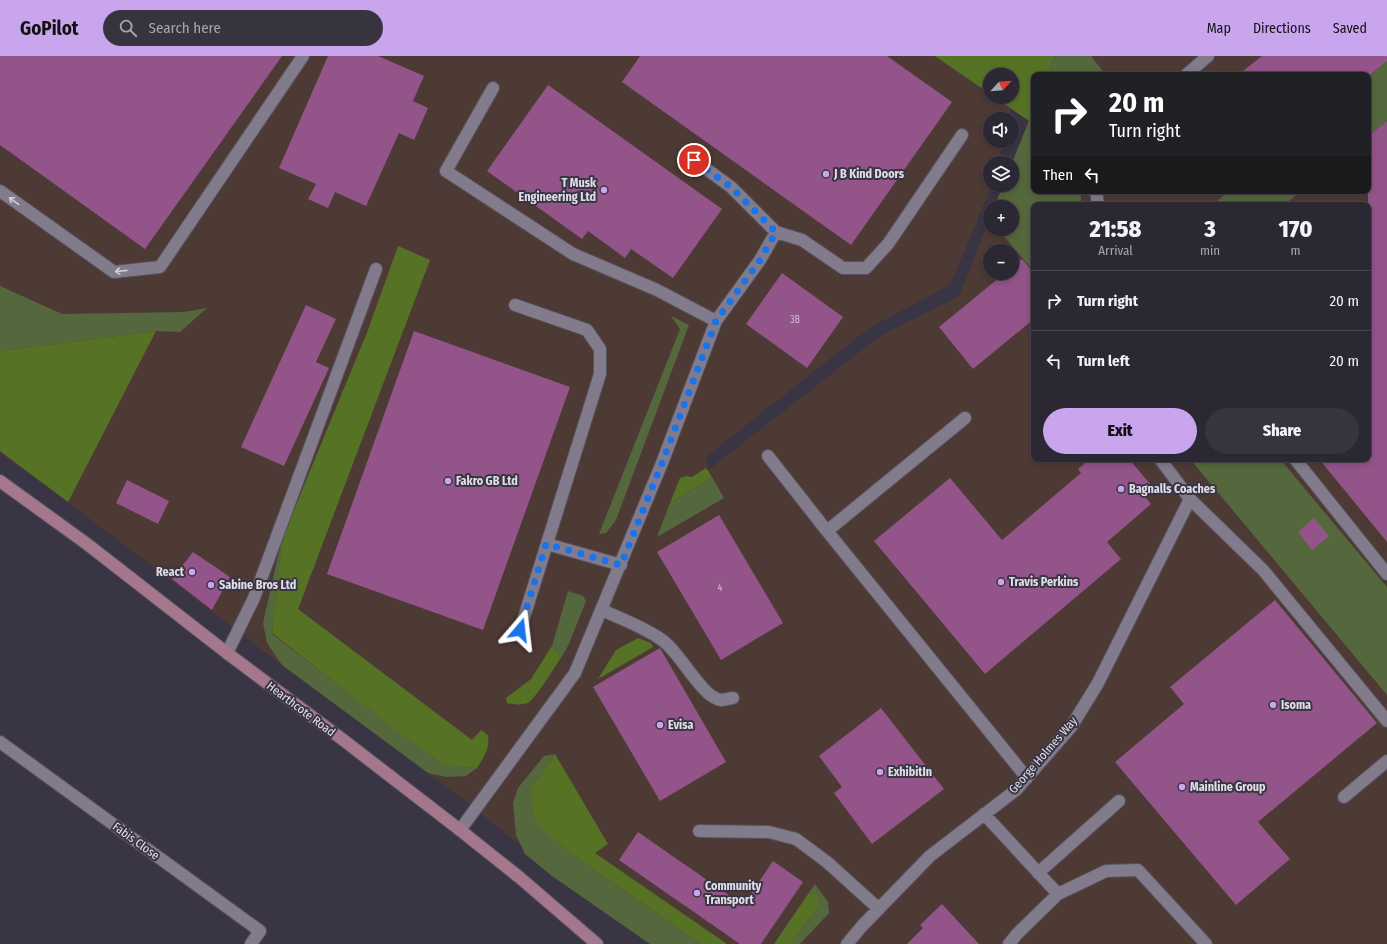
<!DOCTYPE html>
<html lang="en">
<head>
<meta charset="utf-8">
<style>
  body { margin:0; font-family:"Fira Sans Condensed",sans-serif; background:#38343f; color:#f1f3f6; height:100vh; display:flex; flex-direction:column; font-size:15px; white-space:nowrap }
  * { box-sizing:border-box; margin:0 }
  p { font-size:13px; color:#a6a6ac }
  .icon { flex:none; width:22px; height:22px; fill:none; stroke:currentColor; stroke-width:2; stroke-linecap:round; stroke-linejoin:round }
  .map { position:relative; flex:1; overflow:hidden }
  .sheet { position:absolute; left:1031px; top:146px; width:340px; height:260px; display:flex; flex-direction:column; background:#2c2833; border-radius:8px; box-shadow:0 2px 6px #0003,0 0 0 1px #48444e }
  .sheet>* { flex:none }
  .guide { position:absolute; left:1031px; top:16px; width:340px; height:122px; border-radius:8px; box-shadow:0 2px 6px #0003,0 0 0 1px #48444e; background:#202124; color:#fff; overflow:hidden }
  .needle { width:26px; rotate:64deg }
  .tools { position:absolute; left:983px; top:12px; display:grid; gap:8px }
  .tools a { display:grid; place-items:center; width:36px; height:36px; border-radius:50%; background:#2c2833; box-shadow:0 2px 6px #0003,0 0 0 1px #48444e; font-size:20px }
  .pin { position:absolute; display:grid; place-items:center; width:34px; height:34px; color:#fff; margin:-17px; border:2px solid #fff; border-radius:50%; box-shadow:0 1px 4px #0007 }
  .me { position:absolute; width:44px; margin:-22px; rotate:17deg; stroke-linejoin:round; filter:drop-shadow(0 0 3px #0008) }
  .turn { display:flex; align-items:center; gap:14px; height:84px; padding:0 12px; font-size:18px }
  .turn .icon { width:52px; height:52px; stroke-width:2.5 }
  .turn b { display:block; font-size:28px; line-height:34px }
  .then { display:flex; align-items:center; height:38px; padding:0 12px; background:#0003; gap:8px; font-size:15px }
  .eta { display:flex; justify-content:space-evenly; align-items:center; height:68px; text-align:center }
  .eta b { font-size:24px; font-weight:800; line-height:28px }
  .primary-button { display:flex; gap:8px; margin-top:auto; padding:8px 12px }
  .primary-button a { flex:1; height:46px; border-radius:24px; background:#c9a5ee; color:#111; font-size:16px; font-weight:800; line-height:46px; text-align:center }
  .primary-button a+a { background:#38343f; color:#f1f3f6 }
  ul { padding:0; list-style:none }
  li { display:flex; align-items:center; gap:12px; height:60px; padding:0 12px; border-top:1px solid #48444e }
  li div { flex:1 }
  li b { display:block; font-size:15px }
  li em { font-style:normal }
  header { display:flex; align-items:center; gap:24px; box-sizing:border-box; height:56px; padding:0 20px; background:#c9a5ee; color:#111 }
  header strong { font-size:19px }
  nav { display:flex; gap:22px; margin-inline-start:auto; font-size:14px }
  .search { width:280px; height:36px; background:#38343f; display:flex; align-items:center; gap:10px; box-sizing:border-box; padding:0 14px; border-radius:22px; color:#a6a6ac; font-size:15px }
  .map>svg:first-child { display:block }
  .industrial { fill:#4e3a34; fill-rule:evenodd }
  .green { fill:#55673c }
  .forest { fill:#567225 }
  .building { fill:#925489 }
  .lines { fill:none; stroke-linecap:round; stroke-linejoin:round }
  .lane-casing { stroke:#57525f; stroke-width:14 }
  .street-casing { stroke:#57525f; stroke-width:14 }
  .secondary-casing { stroke:#57525f; stroke-width:14 }
  .lane { stroke:#817b8c; stroke-width:12 }
  .street { stroke:#817b8c; stroke-width:12 }
  .secondary { stroke:#a4778c; stroke-width:12 }
  .oneway { stroke:#d3cfda }
  .route { stroke:#1a73e8; stroke-width:7; stroke-dasharray:0 12.6 }
  .poi-dot { fill:#c9a5ee; stroke:#3a3544; stroke-width:1.5 }
  .labels { text-anchor:middle; dominant-baseline:central; stroke-width:4; stroke-linejoin:round; paint-order:stroke }
  .number-label { font-size:10px; fill:#cebcd0 }
  .poi-label { font-size:12px; font-weight:bold; fill:#e2dee8; stroke:#3a3544; text-anchor:start }
  .street-label { font-size:12px; fill:#e2dee8; stroke:#3a3544 }
</style>
</head>
<body>
<header>
<strong>GoPilot</strong>
<div class="search"><svg class="icon" aria-label="search" viewBox="0 0 24 24"><circle cx="10" cy="10" r="6"/><path d="M15 15l6 6"/></svg>Search here</div>
<nav><a>Map</a><a>Directions</a><a>Saved</a></nav>
</header>
<div class="map">
<svg width="1387" height="888" viewBox="0 0 1387 888">
  <rect width="100%" height="100%" fill="#3a3544"/>
  <!-- industrial -->
  <path class="industrial" d="M0,0h1032l-21,53 -2,10h-19v22h14l-6,22h-8v22h2l-42,100 -81,43 -162,128 1,14 172,-134 79,-40 31,-78v11h22v-22h-18l9,-22h9v-22l22,-55v83h334v-116h-321l8,-19h332v888h-730l-100,-69 -90,-73 -185,-137 -214,-163 -68,-49zM990,19h22v22h-22zM1034,149h334v254h-334zM990,195h22v22h-22z"/>
  <!-- green -->
  <path class="green" d="M1055,0h36l15,19h-59z
    M1387,5v60l-19,15v-59z
    M1034,52v83h47v14h-47v67l-36,-43h14v-22h-18l9,-22h9v-22z
    M1229,135h72l-17,14h-64l-3,-4z
    M0,230l62,28 122,-2 23,-4 -27,24 -24,-1 -156,20z
    M671,260l18,9 -73,195 -10,13 -7,1 81,-205z
    M1190,403h90l107,128v108z
    M712,421l12,21 -67,39 13,-34z
    M282,483l-10,95 172,131 33,3 -11,8 -19,1 -19,-4 -146,-108 -15,-22 -4,-20z
    M568,535l15,5 3,5 -17,43 -8,14 -9,-12z
    M555,698l-23,33 41,68 128,89h-51l-98,-68 -27,-22 -9,-19 -3,-32 5,-15 26,-32z
    M815,828l13,18 1,11 -29,31h-10l28,-36 -4,-15 -6,1z"/>
  <!-- forest -->
  <path class="forest" d="M935,0h120l-8,19h-13v33l-5,13 -35,-24h18v-22h-22v19z
    M398,190l32,14 -132,349 174,131 9,-10 7,5c2,14 -4,22 -11,33l-33,-3 -57,-42 -115,-90 10,-94 86,-209z
    M156,275l-88,171 -68,-51v-100z
    M706,412l6,9 -42,26 10,-25 6,-2 6,1z
    M638,582l13,5 2,4 -55,32 18,-29z
    M552,590l9,12c-6,8 -25,40 -32,44 -6,4 -15,2 -22,1l-1,-5 25,-19z
    M555,698l53,90 -13,9 132,91h-26l-128,-89 -36,-31 -5,-16v-21z
    M814,837l4,6v9l-28,36h-16l34,-50z"/>
  <!-- building -->
  <path class="building" d="M0,0h282l-137,193 -145,-104z
    M328,0h50l46,20 -11,25 15,7 -14,32 -15,-7 -33,73 -31,-14 -7,16 -20,-9 8,-15 -37,-16z
    M640,0h247l65,46 -101,143 -229,-163z
    M1262,0h125v5l-17,14h-132z
    M548,29l174,124 -49,69 -42,-29 -6,9 -37,-27 -6,8 -95,-68z
    M1387,65v421l-68,-83h49v-323z
    M1022,203l12,14v46l-61,50 -34,-42 66,-54h7v-6z
    M782,217l61,44 -36,51 -61,-44z
    M306,249l30,14 -20,43 13,6 -45,98 -43,-19z
    M414,275l156,56 -87,243 -156,-56z
    M1090,403h39l22,26 -9,8 9,11 -44,38 14,17 -136,115 -111,-133 76,-63 52,62 79,-67 -3,-4z
    M127,424l42,21 -11,23 -42,-21z
    M719,459l64,108 -62,37 -64,-108z
    M1314,462l15,18 -17,14 -14,-18z
    M193,496l37,25 -18,33 -40,-31z
    M1275,544l102,123 -119,99 32,37 -54,46 -121,-143 69,-58 -14,-17z
    M660,592l66,114 -66,39 -67,-114z
    M881,652l63,81 -72,55 -38,-51 8,-6 -23,-31z
    M638,776l105,73 30,-44 30,21 -42,62h-21l-121,-84z
    M942,848l37,40h-72l16,-16 -3,-3z"/>
  <g class="lines">
    <!-- lane casing -->
    <g class="lane-casing">
      <path id="lane" d="M1186,19l22,-19
        M493,32l-47,83 127,83 84,36 59,31
        M694,104l37,27 45,45
        M0,135l114,81 46,-5 143,-211
        M1096,135l2,14
        M515,249l72,25 13,19v25l-80,256
        M965,362l-138,113 200,247
        M768,400l59,75
        M1160,403l30,40 73,71 124,151
        M1295,403l92,115
        M547,488l74,21
        M602,554c19,9 42,17 60,30 19,13 39,57 59,60 4,0 9,-2 12,-2
        M227,597l27,-55 122,-329
        M1344,741l43,-36
        M984,758l74,80 -41,40 -8,10
        M460,774l115,-157 87,-210 54,-142 44,-61 16,-28 26,8 41,28h23l22,-24 74,-109
        M699,775l70,1 27,7 31,23 52,47
        M1038,817l81,-72
        M1058,838l48,-23 32,-1 68,74
        M847,888l15,-18 68,-70 86,-66 55,-63 27,-44 92,-184"/>
    </g>
    <!-- street casing -->
    <g class="street-casing">
      <path id="street" d="M0,686l260,189 -9,13"/>
    </g>
    <!-- secondary casing -->
    <g class="secondary-casing">
      <path id="secondary" d="M0,425l87,63 140,109 115,86 118,91 59,47 78,67"/>
    </g>
    <!-- lane -->
    <use href="#lane" class="lane"/>
    <!-- street -->
    <use href="#street" class="street"/>
    <!-- secondary -->
    <use href="#secondary" class="secondary"/>
  </g>
  <!-- one-way arrows -->
  <defs><path id="oneway-shaft" d="M-6 0H5M1.5-3L5.5 0L1.5 3" fill="none" stroke-width="1.6" stroke-linecap="round" stroke-linejoin="round"/></defs>
  <g class="oneway">
    <use href="#oneway-shaft" transform="translate(14 145) rotate(-144)"/>
    <use href="#oneway-shaft" transform="translate(121 215) rotate(174)"/>
  </g>
  <g class="lines">
    <!-- route -->
    <path class="route" d="M520,574l26,-86 75,21 41,-102 54,-142 44,-61 16,-28 -45,-45 -37,-27"/>
  </g>
  <!-- markers -->
  <g class="poi-dot">
    <circle cx="826" cy="118" r="4"/>
    <circle cx="604" cy="134" r="4"/>
    <circle cx="448" cy="425" r="4"/>
    <circle cx="1121" cy="433" r="4"/>
    <circle cx="192" cy="516" r="4"/>
    <circle cx="1001" cy="526" r="4"/>
    <circle cx="211" cy="529" r="4"/>
    <circle cx="1273" cy="649" r="4"/>
    <circle cx="660" cy="669" r="4"/>
    <circle cx="880" cy="716" r="4"/>
    <circle cx="1182" cy="731" r="4"/>
    <circle cx="697" cy="837" r="4"/>
  </g>
  <g class="labels">
    <!-- number labels -->
    <g class="number-label">
      <text x="795" y="264">3B</text>
      <text x="720" y="532">4</text>
    </g>
    <!-- poi labels -->
    <g class="poi-label">
      <text x="834" y="118">J B Kind Doors</text>
      <text x="596" y="127" text-anchor="end">T Musk<tspan x="596" dy="14">Engineering Ltd</tspan></text>
      <text x="456" y="425">Fakro GB Ltd</text>
      <text x="1129" y="433">Bagnalls Coaches</text>
      <text x="184" y="516" text-anchor="end">React</text>
      <text x="1009" y="526">Travis Perkins</text>
      <text x="219" y="529">Sabine Bros Ltd</text>
      <text x="1281" y="649">Isoma</text>
      <text x="668" y="669">Evisa</text>
      <text x="888" y="716">ExhibitIn</text>
      <text x="1190" y="731">Mainline Group</text>
      <text x="705" y="830">Community<tspan x="705" dy="14">Transport</tspan></text>
    </g>
    <!-- street labels -->
    <g class="street-label">
      <text transform="translate(301 653) rotate(37)">Hearthcote Road</text>
      <text transform="translate(1043 699) rotate(-49)">George Holmes Way</text>
      <text transform="translate(136 785) rotate(36)">Fabis Close</text>
    </g>
  </g>
</svg>
<div class="tools">
<a><svg class="needle" viewBox="-14 -14 28 28"><path d="M0-13l5 13h-10z" fill="#e53935"/><path d="M0 13l5-13h-10z" fill="#a6a6ac"/></svg></a>
<a><svg class="icon" aria-label="sound" viewBox="0 0 24 24"><path d="M4 9h4l5-4v14l-5-4H4zM17 9q2 3 0 6"/></svg></a>
<a><svg class="icon" aria-label="layers" viewBox="0 0 24 24"><path d="M12 4l9 5-9 5-9-5zM3 14l9 5 9-5"/></svg></a>
<a>+</a>
<a>−</a>
</div>
<div class="pin" style="left:694px;top:104px;background:#d93025"><svg class="icon" aria-label="arrive" viewBox="0 0 24 24"><path d="M6 21V4h12l-3 4 3 4H6"/></svg></div>
<svg class="me" style="left:520px;top:574px" viewBox="-20 -20 40 40"><path d="M0-17L14 15 0 8-14 15z" fill="#1a73e8" stroke="#fff" stroke-width="4"/></svg>
<div class="guide">
<div class="turn"><svg class="icon" aria-label="right" viewBox="0 0 24 24"><path d="M7 20v-9h11M14 6l5 5-5 5"/></svg><div><b>20 m</b>Turn right</div></div>
<div class="then">Then<svg class="icon" aria-label="left" viewBox="0 0 24 24"><path d="M17 20v-9H6M10 6l-5 5 5 5"/></svg></div>
</div>
<section class="sheet">
<div class="eta">
<div><b>21:58</b><p>Arrival</p></div>
<div><b>3</b><p>min</p></div>
<div><b>170</b><p>m</p></div>
</div>
<ul>
<li><svg class="icon" aria-label="right" viewBox="0 0 24 24"><path d="M7 20v-9h11M14 6l5 5-5 5"/></svg><div><b>Turn right</b></div><em>20 m</em></li>
<li><svg class="icon" aria-label="left" viewBox="0 0 24 24"><path d="M17 20v-9H6M10 6l-5 5 5 5"/></svg><div><b>Turn left</b></div><em>20 m</em></li>
</ul>
<div class="primary-button"><a>Exit</a><a>Share</a></div>
</section>
</div>
</body>
</html>
